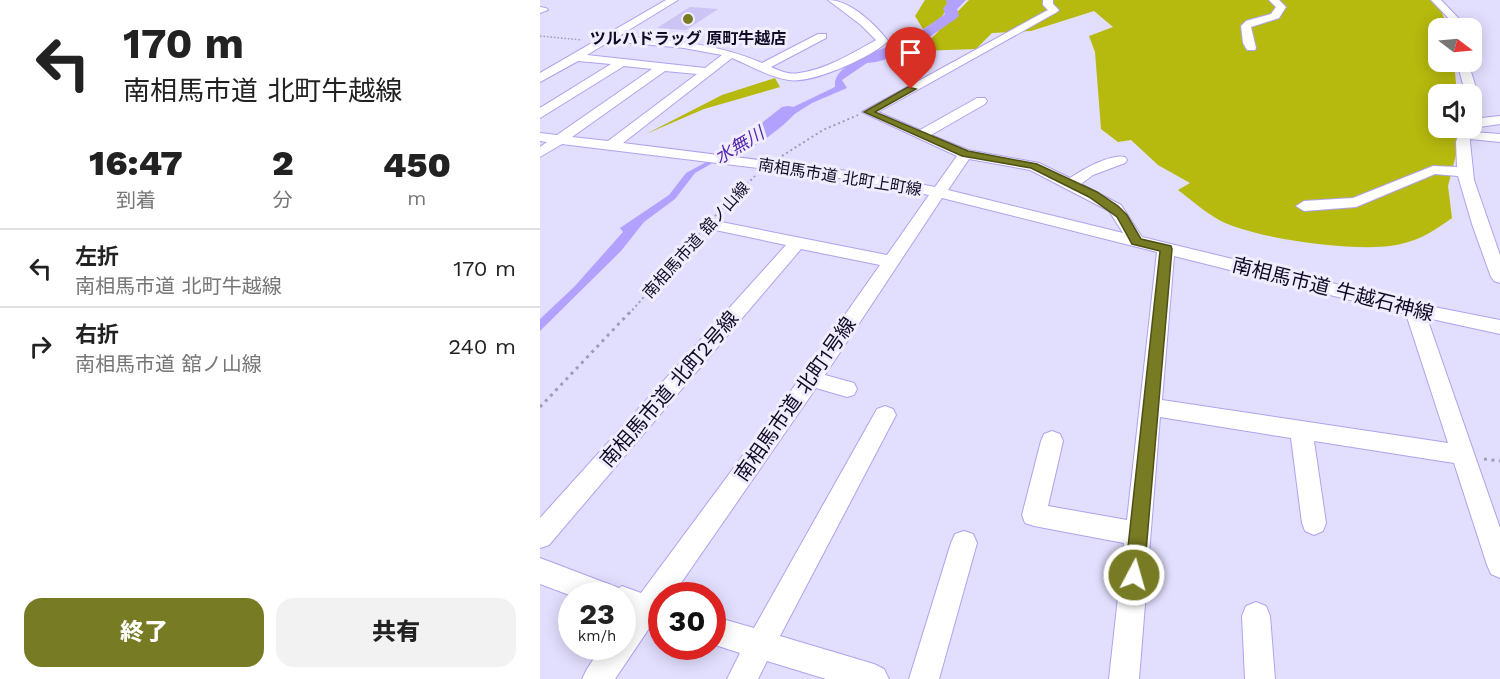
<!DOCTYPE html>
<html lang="ja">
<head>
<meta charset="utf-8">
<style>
  body { margin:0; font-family:"Work Sans","Noto Sans JP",sans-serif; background:#f2f2f2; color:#222; height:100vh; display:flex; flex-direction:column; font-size:22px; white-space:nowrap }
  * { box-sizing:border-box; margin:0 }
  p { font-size:20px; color:#767676 }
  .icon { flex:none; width:33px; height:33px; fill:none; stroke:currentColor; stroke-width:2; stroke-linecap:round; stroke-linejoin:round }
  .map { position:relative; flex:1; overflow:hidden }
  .panel { display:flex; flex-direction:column; background:#fff; width:540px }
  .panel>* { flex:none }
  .guide { background:#fff; color:#222; overflow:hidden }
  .needle { width:39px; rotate:106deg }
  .buttons { position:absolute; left:888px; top:18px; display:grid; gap:12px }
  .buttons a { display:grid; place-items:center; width:54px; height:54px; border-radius:12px; background:#fff; box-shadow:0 3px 15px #0003; font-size:30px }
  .speed { position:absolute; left:18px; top:582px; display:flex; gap:12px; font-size:30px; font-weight:700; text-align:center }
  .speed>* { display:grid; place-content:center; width:78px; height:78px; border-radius:50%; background:#fff; box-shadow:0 3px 15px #0003; line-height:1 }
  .speed small { font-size:15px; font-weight:400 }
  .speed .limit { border:9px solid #d22; background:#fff; color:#111 }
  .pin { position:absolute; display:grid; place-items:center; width:51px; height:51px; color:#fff; margin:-62px -26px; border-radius:50% 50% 50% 0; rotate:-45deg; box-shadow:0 0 6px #0007 }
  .pin .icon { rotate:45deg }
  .me { position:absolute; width:66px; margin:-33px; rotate:6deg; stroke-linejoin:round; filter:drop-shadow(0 0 4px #0008) }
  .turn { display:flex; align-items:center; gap:21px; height:126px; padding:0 24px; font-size:27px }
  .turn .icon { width:78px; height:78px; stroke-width:2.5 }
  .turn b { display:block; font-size:42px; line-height:51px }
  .eta { display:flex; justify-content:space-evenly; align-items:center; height:102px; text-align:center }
  .eta b { font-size:36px; font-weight:800; line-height:42px }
  .button { display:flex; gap:12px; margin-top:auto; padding:12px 24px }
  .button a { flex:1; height:69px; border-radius:18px; background:#777b24; color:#fff; font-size:24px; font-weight:800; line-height:69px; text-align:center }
  .button a+a { background:#f2f2f2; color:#222 }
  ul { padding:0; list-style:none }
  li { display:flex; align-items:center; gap:18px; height:78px; padding:0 24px; border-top:2px solid #e0e0e0 }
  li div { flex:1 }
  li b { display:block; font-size:22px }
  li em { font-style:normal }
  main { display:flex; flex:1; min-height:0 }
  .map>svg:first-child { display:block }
  .forest { fill:#b6ba0e }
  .water { fill:#b2a1fe }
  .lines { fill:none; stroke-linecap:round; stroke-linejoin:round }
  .river { fill:#b2a1fe; fill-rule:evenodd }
  .building { fill:#cbc4f4 }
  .minor-casing { stroke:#afa2ed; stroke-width:2 }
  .path-far2 { stroke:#a09cba; stroke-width:1.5; stroke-dasharray:1.5 2; stroke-linecap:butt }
  .path-far1 { stroke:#a09cba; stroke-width:2; stroke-dasharray:2 3; stroke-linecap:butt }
  .path { stroke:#a09cba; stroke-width:3; stroke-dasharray:3 4.5; stroke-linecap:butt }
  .minor { fill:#fff; fill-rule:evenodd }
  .route { fill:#777b24; stroke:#4d5017; stroke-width:1.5 }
  .poi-dot { fill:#777b24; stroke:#f0eefe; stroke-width:2 }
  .labels { text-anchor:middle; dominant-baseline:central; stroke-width:6; stroke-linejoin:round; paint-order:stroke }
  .far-poi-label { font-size:16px; font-weight:bold; fill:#110a24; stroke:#f0eefe }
  .far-street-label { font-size:16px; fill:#110a24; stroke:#f0eefe }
  .far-water-label { font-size:18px; font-style:italic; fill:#5628ae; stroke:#f0eefe }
  .street-label { font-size:20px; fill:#110a24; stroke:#f0eefe }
</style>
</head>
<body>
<main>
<section class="panel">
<div class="guide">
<div class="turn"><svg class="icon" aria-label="left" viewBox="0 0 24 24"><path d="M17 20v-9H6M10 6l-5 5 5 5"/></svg><div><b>170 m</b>南相馬市道 北町牛越線</div></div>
</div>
<div class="eta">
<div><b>16:47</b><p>到着</p></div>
<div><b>2</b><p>分</p></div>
<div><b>450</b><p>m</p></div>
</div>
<ul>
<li><svg class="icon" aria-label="left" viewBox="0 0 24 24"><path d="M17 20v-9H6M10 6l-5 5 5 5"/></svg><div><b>左折</b><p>南相馬市道 北町牛越線</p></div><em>170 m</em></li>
<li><svg class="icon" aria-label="right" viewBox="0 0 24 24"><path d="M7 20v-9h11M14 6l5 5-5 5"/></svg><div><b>右折</b><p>南相馬市道 舘ノ山線</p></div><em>240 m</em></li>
</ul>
<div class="button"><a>終了</a><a>共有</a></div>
</section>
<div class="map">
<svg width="960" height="679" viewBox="0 0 960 679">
  <rect width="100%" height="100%" fill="#e2defe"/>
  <!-- forest -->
  <path class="forest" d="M385,0h23c-1,17 -11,21 -25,29l-8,-13z
    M429,0h468l11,28h-10v34h16l3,32h-19v34h19l-1,27 -8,31 4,32c-19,14 -37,25 -62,28 -40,5 -135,-7 -171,-26 -14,-8 -28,-20 -41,-30l12,-7 -32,-18 -27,-25 -13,2 -17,-13 -6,-77 -6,-16 24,-9 -19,-16 -63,20 -39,2 -16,16 -57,2z
    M235,78l5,9 -76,22 -58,25 76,-39z"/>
  <!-- water -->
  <path class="water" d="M411,0h5l-4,8 6,-8h8l-60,59 -14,-4 9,-9 -18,6 -41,28 5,8 -35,15 -57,36 -60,34 -20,26 -31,23 -23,29 -81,80v-12l34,-32 49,-55 -3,-4 49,-33 17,-22 67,-36 2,2 30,-28 50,-24c-3,-41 109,-33 116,-87z"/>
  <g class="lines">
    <!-- river -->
    <path class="river" d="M406,0h14l1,5 -4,4 2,6 -2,3c-18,13 -71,50 -93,44l-3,-3 3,-3 50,-20 31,-22 -2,-6 4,-4z
      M248,106l6,1 3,4c-12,16 -64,55 -83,50l-3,-4 3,-4 39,-23 29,-23z"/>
  </g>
  <!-- building -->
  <path class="building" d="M150,7l28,2 -32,21 -29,-2z"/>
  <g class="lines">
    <!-- minor casing -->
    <g class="minor-casing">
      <path id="minor" d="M126,0h12l-59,36c49,4 98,7 143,27l56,-29h8v4l-55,29c9,4 18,8 28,6 26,-3 54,-20 77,-33l-15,-15 -33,-25c22,0 47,24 60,41 -16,16 -76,43 -99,39 -20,-3 -38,-14 -57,-22l-109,85 232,29 80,15 22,-31 -95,-44 186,-102 -5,-5v-5h10v4l6,6 -2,2 -179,100 42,18 57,-32h8l2,3 -2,3 -54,31 37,15 71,13 31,15c12,-8 41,-25 55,-21l2,3 -2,3 -32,12 -12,9 40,21 21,32 272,66 86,17v14l-73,-16 73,210v50l-9,-4 -4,-9 -33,-102 -140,-22 12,82 -3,8 -9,4 -9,-4 -3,-8 -11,-85 -131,-21 -21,262h-30l15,-136 -90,-17 -9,-3 -3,-8 19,-74 3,-7 8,-3 8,3 3,7 -15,65 79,14 30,-268 -215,-54 -117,177 29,8 3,6 -3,6 -7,2 -31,-9 -144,208h-10v32l-10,-4 -37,55h-33l5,-10 15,-23h20v-27l3,-4 -3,-1v-18h-50l-32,-12v-26l79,30 3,-2 19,7 163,-220 76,-108 -79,-16 -252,296 -9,3v-30l246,-273 -71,-15 -2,-3 2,-3 6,-2 166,33 42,-60 -74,-15 -293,-36 -22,13v-10l7,-5 -7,-1v-8l17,2 95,-66 -28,-3 -84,52v-10l71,-44 -33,-3 -38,21v-9zM70,41l74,7 38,7 -17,13 -118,-13zM125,71l32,3 -89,67 -36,-4zM429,159l61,11 79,41 14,22 -175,-43zM634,256l232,58 42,129 -286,-43z
        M729,0h10l7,7 -7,11 -28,9 5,21 -1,2h-8l-4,-7 -2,-17 5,-5 25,-7 5,-7z
        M891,0h10l27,28h-10z
        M0,7l6,1 2,2 -8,3z
        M917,62h11l8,26 -4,8 -11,-2 3,-6z
        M960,116v8l-27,4v4l27,2v8l-30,-3v3l4,38 26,75v28l-6,-2 -3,-4 -19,-53 -14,-48 -23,-2 -79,33 -52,4 -8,-5 8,-5 49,-3 80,-32 24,1 -1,-25 5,-14h11v-9z
        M345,406l8,3 3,6 -116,221 94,28 10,5 5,10h-63l-59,-18 -9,18h-31l13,-26 -28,-9v-28l42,12 123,-219z
        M424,531l9,3 4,9 -38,136h-30l42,-136 4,-9z
        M716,602l10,4 4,10 5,63h-30l-3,-63 4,-10z"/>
    </g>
    <!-- path-far2 -->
    <path class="path-far2" d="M0,36l42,4"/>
    <!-- path-far1 -->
    <path class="path-far1" d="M242,156l41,-26 35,-15
      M175,216l40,-40
      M89,314l78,-89"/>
    <!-- path -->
    <path class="path" d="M0,407l90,-95
      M944,459l16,2"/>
    <!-- minor -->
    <use href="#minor" class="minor"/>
  </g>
  <!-- route -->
  <path class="route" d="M368,87l8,2 -41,23 93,39 69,13 60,28 21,14 9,9 14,24 30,7 1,3 -28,326 -3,7 -7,3 -6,-3 -3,-7 35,-324 -28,-7 -15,-27 -28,-20 -58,-29 -69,-12 -98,-44z"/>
  <!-- markers -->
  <circle class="poi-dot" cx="148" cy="19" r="6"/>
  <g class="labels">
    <!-- far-poi labels -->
    <g class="far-poi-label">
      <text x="148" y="38">ツルハドラッグ 原町牛越店</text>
    </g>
    <!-- far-street labels -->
    <g class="far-street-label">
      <text transform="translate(300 177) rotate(9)">南相馬市道 北町上町線</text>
      <text transform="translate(156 240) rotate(-48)">南相馬市道 舘ノ山線</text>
    </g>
    <!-- far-water labels -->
    <g class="far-water-label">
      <text transform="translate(199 145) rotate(-31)">水無川</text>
    </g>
    <!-- street labels -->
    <g class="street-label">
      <text transform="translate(793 289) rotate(14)">南相馬市道 牛越石神線</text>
      <text transform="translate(129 389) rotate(-49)">南相馬市道 北町2号線</text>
      <text transform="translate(255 399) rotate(-55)">南相馬市道 北町1号線</text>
    </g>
  </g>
</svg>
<div class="buttons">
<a><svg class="needle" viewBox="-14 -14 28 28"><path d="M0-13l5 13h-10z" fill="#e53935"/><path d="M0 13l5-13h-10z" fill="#767676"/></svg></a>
<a><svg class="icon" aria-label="sound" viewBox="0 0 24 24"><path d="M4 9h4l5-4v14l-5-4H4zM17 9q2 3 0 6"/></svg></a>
</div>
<div class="speed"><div>23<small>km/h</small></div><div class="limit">30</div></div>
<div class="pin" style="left:371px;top:89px;background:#d93025"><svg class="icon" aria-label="arrive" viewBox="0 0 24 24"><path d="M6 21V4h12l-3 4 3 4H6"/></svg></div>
<svg class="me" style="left:594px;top:575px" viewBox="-20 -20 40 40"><circle r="17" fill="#777b24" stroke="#fff" stroke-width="3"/><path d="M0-11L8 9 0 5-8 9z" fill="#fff"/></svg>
</div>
</main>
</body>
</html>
